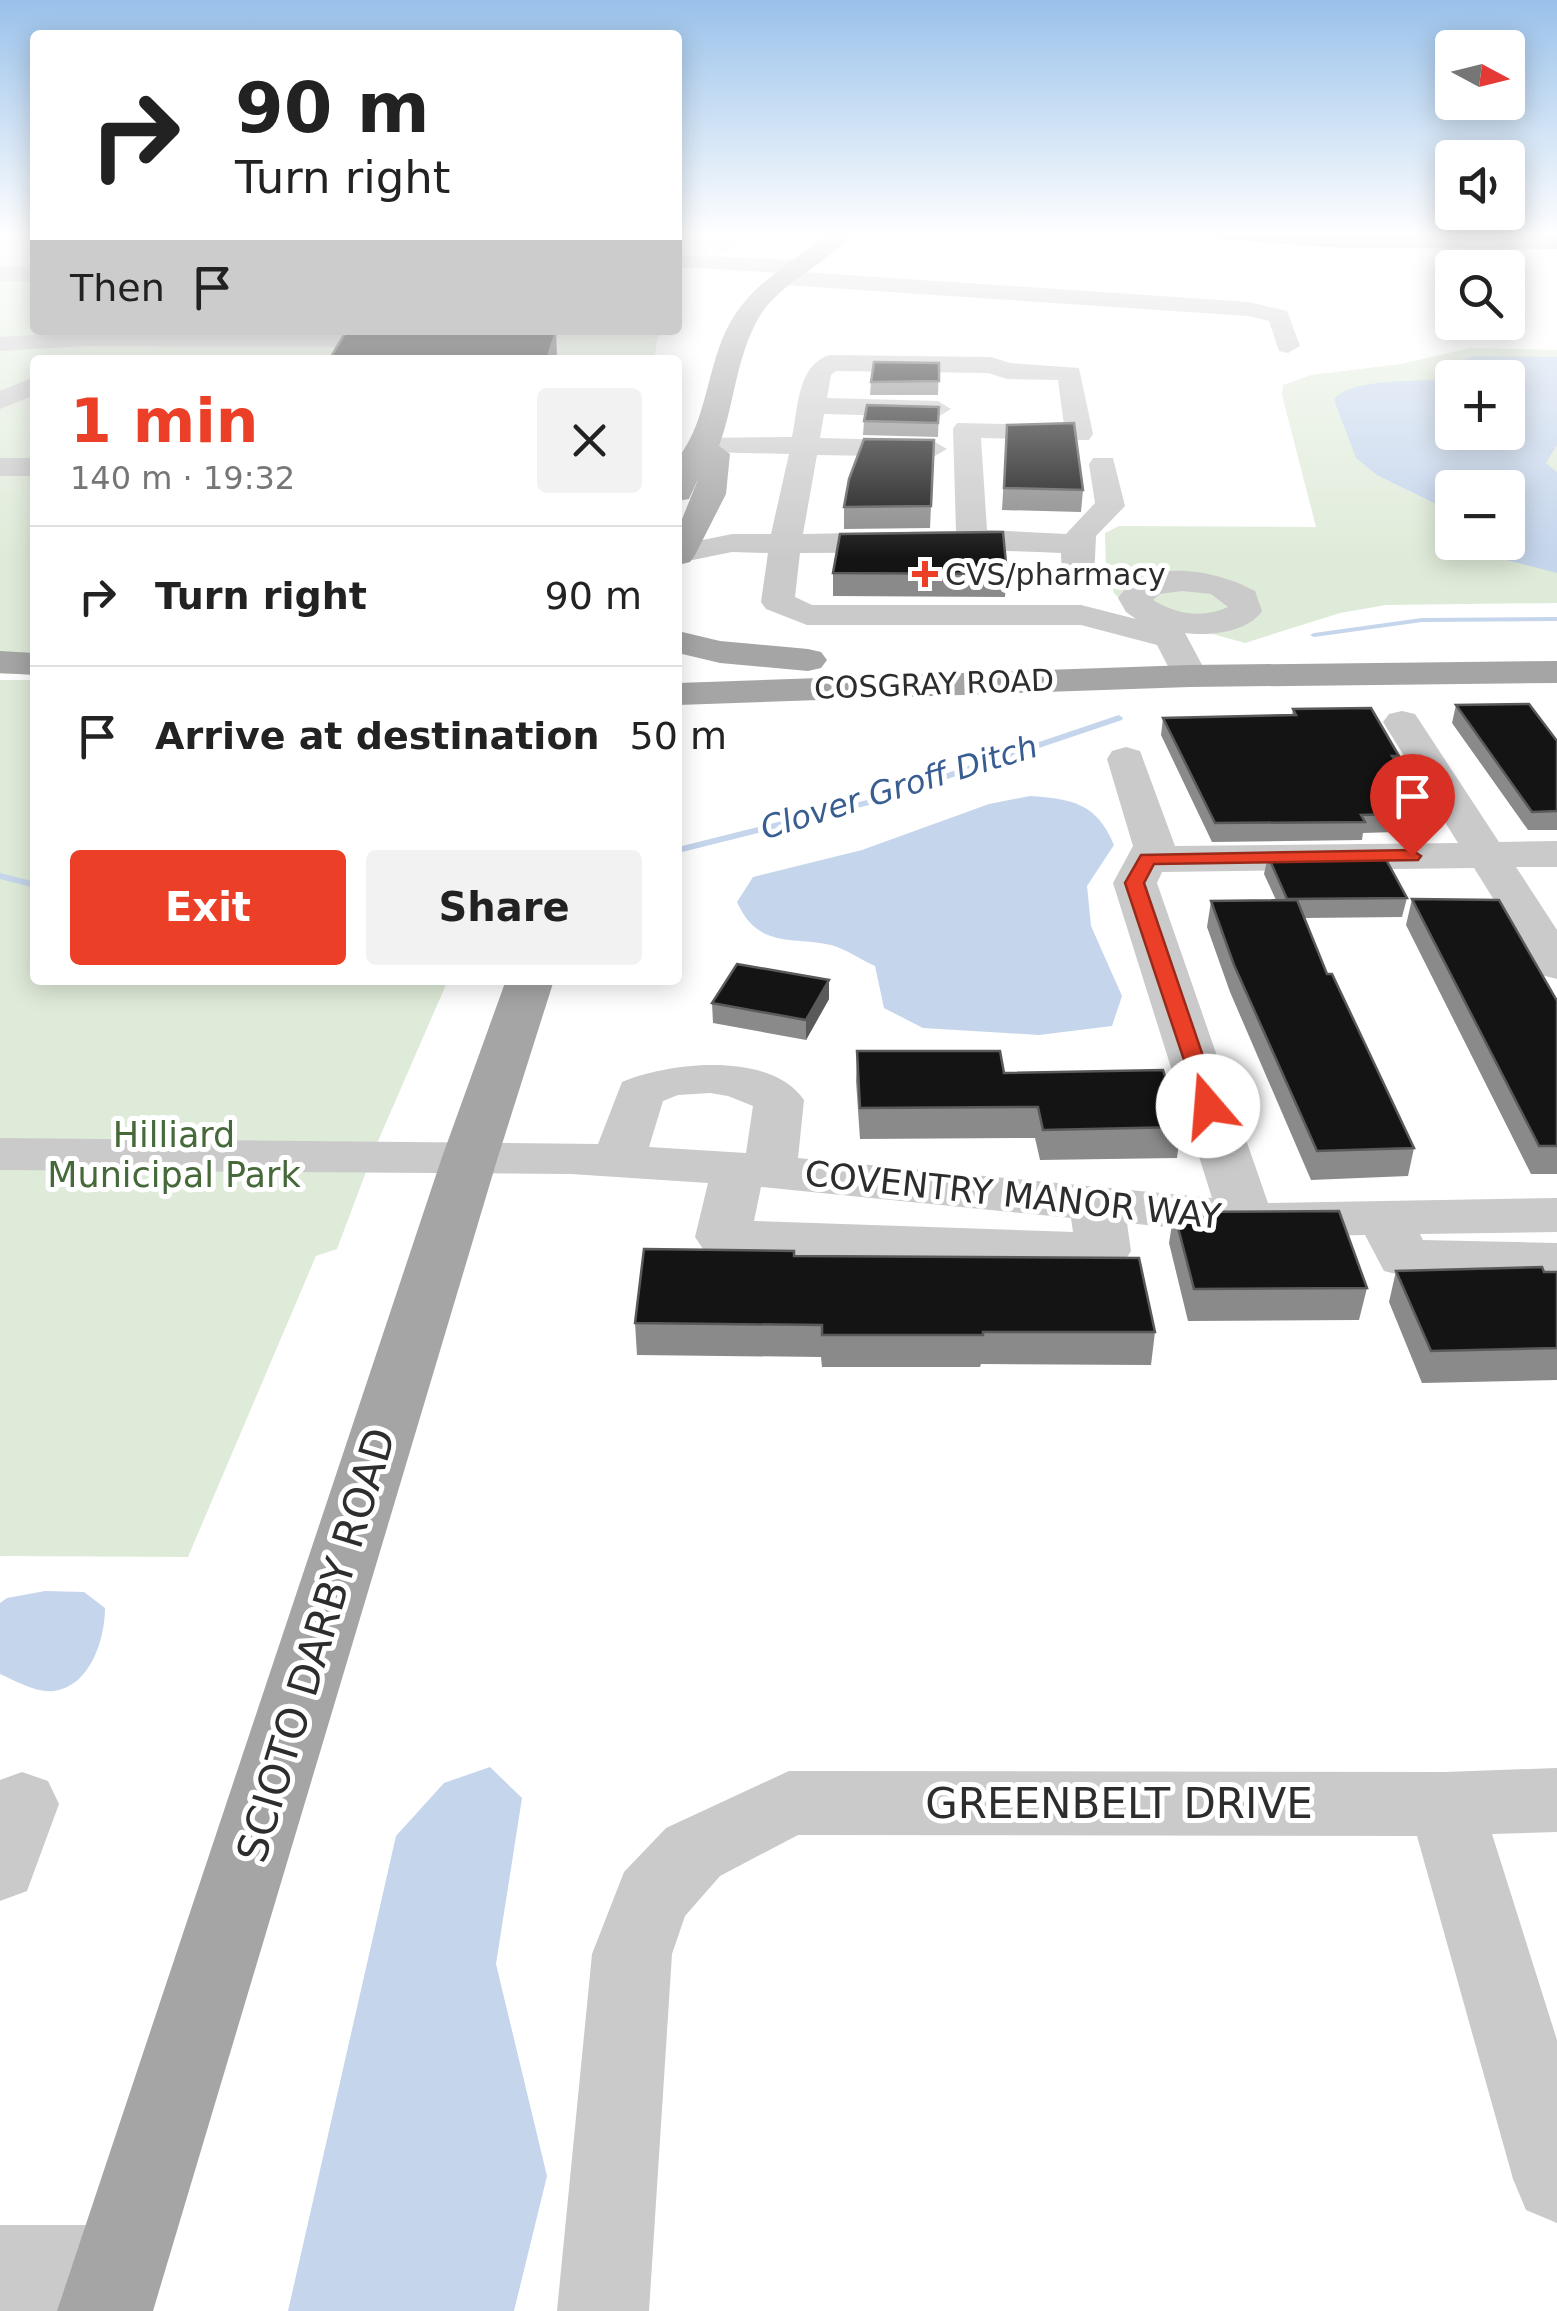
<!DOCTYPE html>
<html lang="en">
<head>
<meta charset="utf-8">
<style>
  body { margin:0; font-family:"DejaVu Sans",sans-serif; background:#f2f2f2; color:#222; height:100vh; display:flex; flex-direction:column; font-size:38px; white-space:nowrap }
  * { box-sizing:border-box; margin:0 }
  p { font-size:32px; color:#767676 }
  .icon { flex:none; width:55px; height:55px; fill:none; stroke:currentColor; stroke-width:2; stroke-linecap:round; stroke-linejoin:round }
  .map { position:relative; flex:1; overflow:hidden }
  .panel { position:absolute; left:30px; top:355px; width:652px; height:630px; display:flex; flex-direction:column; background:#fff; border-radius:10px; box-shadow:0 5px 25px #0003 }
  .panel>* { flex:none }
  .hud { position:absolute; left:30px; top:30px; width:652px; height:305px; border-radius:10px; box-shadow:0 5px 25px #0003; background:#fff; color:#222; overflow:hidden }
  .needle { width:65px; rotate:97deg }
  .buttons { position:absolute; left:1435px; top:30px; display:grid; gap:20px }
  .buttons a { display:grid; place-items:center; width:90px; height:90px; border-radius:10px; background:#fff; box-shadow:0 5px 25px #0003; font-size:50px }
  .pin { position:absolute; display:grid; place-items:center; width:85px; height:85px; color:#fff; margin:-102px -42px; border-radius:50% 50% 50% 0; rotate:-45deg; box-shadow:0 0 10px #0007 }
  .pin .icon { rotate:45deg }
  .me { position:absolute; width:110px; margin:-55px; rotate:342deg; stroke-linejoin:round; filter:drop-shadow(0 0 8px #0008) }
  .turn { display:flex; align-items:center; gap:35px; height:210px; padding:0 40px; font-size:45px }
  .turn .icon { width:130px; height:130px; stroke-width:2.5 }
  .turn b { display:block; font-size:70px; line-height:85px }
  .then { display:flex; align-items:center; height:95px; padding:0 40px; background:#0003; gap:20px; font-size:38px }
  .round { display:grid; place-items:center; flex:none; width:105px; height:105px; border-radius:10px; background:#f2f2f2 }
  .head { display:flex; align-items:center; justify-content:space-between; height:170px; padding:0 40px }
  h1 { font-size:60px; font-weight:700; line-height:75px; color:#eb4027 }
  .action { display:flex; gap:20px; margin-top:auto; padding:20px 40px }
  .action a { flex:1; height:115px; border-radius:10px; background:#eb4027; color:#fff; font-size:40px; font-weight:700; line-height:115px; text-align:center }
  .action a+a { background:#f2f2f2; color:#222 }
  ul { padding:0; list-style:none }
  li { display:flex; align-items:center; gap:30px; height:140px; padding:0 40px; border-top:2px solid #e0e0e0 }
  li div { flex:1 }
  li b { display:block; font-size:38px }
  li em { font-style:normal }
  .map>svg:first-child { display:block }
  .green { fill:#dfebd9; fill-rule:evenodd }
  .water { fill:#c4d5ec; fill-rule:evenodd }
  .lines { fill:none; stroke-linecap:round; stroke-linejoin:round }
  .stream { fill:#c4d5ec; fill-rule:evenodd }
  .minor { fill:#cacaca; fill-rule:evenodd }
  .major { fill:#a5a5a5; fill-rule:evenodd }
  .wall { fill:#8a8a8a }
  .shaded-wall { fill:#5a5a5a }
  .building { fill:#141414; stroke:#5a5a5a; stroke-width:2.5 }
  .route { fill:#eb4027; stroke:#992a19; stroke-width:2.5 }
  .poi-dot { fill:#eb4027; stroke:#fff; stroke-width:4 }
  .labels { text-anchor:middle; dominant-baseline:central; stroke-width:10; stroke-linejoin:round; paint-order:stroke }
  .far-poi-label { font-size:30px; fill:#2d2d2d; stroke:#fff; text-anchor:start }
  .far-street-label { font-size:30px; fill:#2d2d2d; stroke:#fff }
  .far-water-label { font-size:32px; font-style:italic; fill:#385d91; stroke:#fff }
  .park-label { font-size:35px; fill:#466939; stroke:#fff }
  .street-label { font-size:35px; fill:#2d2d2d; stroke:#fff }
  .near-street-label { font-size:42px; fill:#2d2d2d; stroke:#fff }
</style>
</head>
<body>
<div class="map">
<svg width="1557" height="2311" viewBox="0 0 1557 2311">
  <rect width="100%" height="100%" fill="#fff"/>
  <!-- green -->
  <path class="green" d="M0,236h35v94h624l-5,30h-619v314h-35z
    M678,236h76l-20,9v8h-19l-37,17z
    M1470,348l87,2v253l-171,2 -46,8 -95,30 -115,-32 -16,-18 -8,-23 -1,-37 14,-7 197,1 -34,-132 1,-10 28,-10 90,-11zM1452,378h56v54h-56zM1452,488h56v54h-56z
    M0,680h35v300h413l-73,168 -38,101 -21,7 -128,301 -188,-1z"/>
  <!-- water -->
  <path class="water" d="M1473,356l84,1v88l-11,18 11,9v101l-104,-27v-3l55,-1v-54h-56v40l-8,-20 -67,-33 -21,-17 -22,-58c16,-23 85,-17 113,-22l5,-14zM1452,378h56v54h-56z
    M1030,796c42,3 67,7 84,49l-27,41 4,40 31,70 -10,30 -73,9 -116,-7 -39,-20 -9,-42c-14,-6 -29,-17 -44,-21 -40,-9 -73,4 -94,-43l16,-25 109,-27 127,-46z
    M45,1591l39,1 21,16c0,30 -14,78 -51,83 -18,2 -38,-10 -54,-17v-71l7,-5z
    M490,1767l32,31 -26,166 51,212 -33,135h-226l108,-475 48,-53z"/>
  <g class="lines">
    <!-- stream -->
    <path class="stream" d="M1557,617v4l-135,1 -108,15 -4,-2 4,-2 108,-15z
      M1119,715l4,3 -1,2 -249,84 -195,49v-6l189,-47z
      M0,873l35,9v6l-35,-9z"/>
    <!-- minor -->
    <path class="minor" d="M678,255l121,5 11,7 -7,5 446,30 38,9 13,35 -12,7 -9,-2 -10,-30 -20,-5 -463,-31 -11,-7 6,-5 -103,-6z
      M0,267h35v14h-35z
      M483,330h24l-8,15 -9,2 -406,-1 -84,5v-14l84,-5z
      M830,355l161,2 19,6 69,5 14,66 -4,6 -108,-2 6,92 79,4 29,-31 -6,-39 4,-6h20l12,48 -29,30 -2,43 -4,7h-24l-4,-7 -1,-26c-87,-5 -174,0 -261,0l-5,44 17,8h269l55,14 -10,-7 -8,-14c30,-42 98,-28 137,-7l7,20c-15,22 -53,25 -77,22l23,43 -5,8 -13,3 -13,-3 -20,-39 -76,-20h-274l-41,-16 -5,-7 7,-49 -36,-1 -54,11v-18l54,-11h39l18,-80 -83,-2 -10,-2 -4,-6 4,-6 96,-1c6,-27 5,-73 38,-82zM836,371l152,2 19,6 51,1 6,45 -107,-2 -4,6 3,102 -153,3 14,-79 116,2 14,-8 -14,-8 -113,-3 4,-24 114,3 13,-8 -13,-8 -111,-3 4,-23zM1182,591l29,3 17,13c-25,12 -53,7 -75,-7l7,-6z
      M35,377v18l-35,14v-18z
      M0,458h35v18h-35z
      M1402,711l13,3 84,128 58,-1v26h-41l41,63v49l-16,-4 -67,-107 -312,4 -5,11 111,320 289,-5v34l-137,2 3,6 134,3v36l-153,-3 -20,-5 -19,-36 -100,2 -138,-14 4,28 -8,13 -20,5 -380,-14 -20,-6 -8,-12 13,-54 -137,-9 -571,-4v-32l598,6 24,-62c48,-20 149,-31 182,18l-6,58 414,40 -99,-315 20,-37 -26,-87 5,-8 14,-4 14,4 35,95 283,-3 -75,-121 6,-8zM710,1093l18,3 25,10 -7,47 -97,-6 14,-46 15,-6zM761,1187l310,31 2,14 -319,-11z
      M1557,1768v64l-65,2 65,206v183l-31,-13 -13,-31 -96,-343 -619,-1 -78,41 -35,40 -13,38 -23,357h-92l35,-357 32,-82 42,-44 123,-57 656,1z
      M22,1772l26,9 11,23 -32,87 -27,10v-121z
      M0,2225h119l32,13 13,32 -13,32 -21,9h-130z"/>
    <!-- major -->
    <path class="major" d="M826,236h24c-26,31 -72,47 -92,83 -22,39 -24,87 -39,127l11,8 -4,40 -31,61 -5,7 -12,3v-36l21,-52 -10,22 -11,2v-43c32,-40 28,-101 58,-145 22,-32 59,-54 90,-77z
      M678,631l42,10 88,8 13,3 6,8 -6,8 -13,3 -88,-8 -42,-10z
      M0,651l35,2v22l-35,-2z
      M1557,661v22l-367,4 -512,18v-22l512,-18z
      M506,980h48l-57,180 -344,1151h-96l384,-1151z"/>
  </g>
  <!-- wall -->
  <path class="wall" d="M1178,236h379v13l-215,-1z
    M939,363l-1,32h-68l1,-13z
    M939,407l-1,30 -75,-2 1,-14z
    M1007,425l76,65 -2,22 -79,-2z
    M934,440l-4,88 -86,1v-22z
    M833,573l174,1 -2,23 -172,-1z
    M1456,705l101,36v89h-29l-76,-107z
    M1293,709l106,47 -1,8 33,49 -4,18 -64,2 -1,7 -150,2 -51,-107 2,-17 129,-3z
    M1268,856l139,42 -5,19 -98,1 23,56 87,174 -6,28 -97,4 -81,-188 -23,-65 4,-26 65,-1 -12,-26z
    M1412,899l145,102v173h-26l-125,-249z
    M829,999l-23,41 -93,-17 -1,-20z
    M857,1051l147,22 177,54 -4,31 -137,2 -5,-22 -175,1 -4,-58z
    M1174,1212l193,76 -8,32 -171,1 -19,-78z
    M794,1256l361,76 -4,33 -170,-1 -1,3h-158l-1,-10 -184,-2 -2,-32z
    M1396,1271l161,1v108l-135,3 -33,-81z"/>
  <!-- shaded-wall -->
  <path class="shaded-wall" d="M556,331l1,25 -1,4h-9z
    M829,980v19l-23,41v-20z"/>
  <!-- building -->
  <path class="building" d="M1331,236h226v2l-214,-1z
    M347,330h163v2l46,-1 -9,29h-218z
    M874,362l65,1v18l-68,1z
    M867,405l72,2 -1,16 -74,-2z
    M1074,423l9,67 -79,-2 3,-63z
    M864,439l70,1 -3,66 -87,1 5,-28z
    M997,532h6l4,42 -174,-1 7,-39z
    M1529,704l28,37v70l-25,1 -76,-107z
    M1371,708l28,48h-7l39,57 -70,2 4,7 -150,1 -52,-105 133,-3 -3,-6z
    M1383,854l24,44 -120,1 -19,-43z
    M1412,899l87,1 58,101v145h-18z
    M1297,900l30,74h5l82,174 -97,3 -83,-186 -23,-64z
    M737,964l92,16 -23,40 -94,-17z
    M857,1051h143l4,22 159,-3 18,57 -138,3 -5,-23 -178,1z
    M1339,1211l28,77 -173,1 -20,-77z
    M644,1249l150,2v5l345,2 16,74h-172v3h-161v-10l-187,-2z
    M1542,1267l2,5h13v76l-126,3 -35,-80z"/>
  <!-- sky -->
  <linearGradient id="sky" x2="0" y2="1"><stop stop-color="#99c1ea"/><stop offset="0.42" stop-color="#fff"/><stop offset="1" stop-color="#fff" stop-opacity="0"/></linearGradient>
  <rect width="1557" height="559" fill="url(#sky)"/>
  <!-- route -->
  <path class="route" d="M1412,850l9,6 -3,4 -264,4 -10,19 76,223 -4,5h-15l-76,-228 16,-28z"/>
  <!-- markers -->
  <path class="poi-dot" d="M920 559h10v10h10v10h-10v10h-10v-10h-10v-10h10z"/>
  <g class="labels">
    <!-- far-poi labels -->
    <g class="far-poi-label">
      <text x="945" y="574">CVS/pharmacy</text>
    </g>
    <!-- far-street labels -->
    <g class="far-street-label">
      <text transform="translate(934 684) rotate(-2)">COSGRAY ROAD</text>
    </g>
    <!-- far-water labels -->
    <g class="far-water-label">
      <text transform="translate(899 787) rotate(-17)">Clover Groff Ditch</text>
    </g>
    <!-- park labels -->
    <g class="park-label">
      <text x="174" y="1135">Hilliard<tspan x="174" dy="40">Municipal Park</tspan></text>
    </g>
    <!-- street labels -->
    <g class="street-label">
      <text transform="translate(1013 1195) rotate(6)">COVENTRY MANOR WAY</text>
    </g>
    <!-- near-street labels -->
    <g class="near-street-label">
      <text transform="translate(316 1645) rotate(-73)">SCIOTO DARBY ROAD</text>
      <text x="1119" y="1803">GREENBELT DRIVE</text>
    </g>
  </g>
</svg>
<div class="buttons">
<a><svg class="needle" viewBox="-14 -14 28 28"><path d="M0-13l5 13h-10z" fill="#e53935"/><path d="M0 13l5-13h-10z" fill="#767676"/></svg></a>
<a><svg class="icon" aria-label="sound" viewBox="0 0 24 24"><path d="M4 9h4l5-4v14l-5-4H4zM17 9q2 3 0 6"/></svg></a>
<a><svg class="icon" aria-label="search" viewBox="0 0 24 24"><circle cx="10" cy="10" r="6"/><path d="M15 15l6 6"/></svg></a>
<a>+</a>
<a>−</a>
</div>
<div class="pin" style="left:1412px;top:856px;background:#d93025"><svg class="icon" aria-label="arrive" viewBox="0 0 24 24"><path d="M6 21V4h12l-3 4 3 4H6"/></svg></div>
<svg class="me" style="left:1208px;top:1106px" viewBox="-20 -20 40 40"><circle r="19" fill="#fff"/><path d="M0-13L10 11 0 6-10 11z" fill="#eb4027"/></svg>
<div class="hud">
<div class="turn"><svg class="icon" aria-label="right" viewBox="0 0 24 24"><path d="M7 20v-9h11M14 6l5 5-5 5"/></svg><div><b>90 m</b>Turn right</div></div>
<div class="then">Then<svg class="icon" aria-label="arrive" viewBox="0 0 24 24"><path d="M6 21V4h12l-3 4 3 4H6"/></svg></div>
</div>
<section class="panel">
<div class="head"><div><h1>1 min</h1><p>140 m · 19:32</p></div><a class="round"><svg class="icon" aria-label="close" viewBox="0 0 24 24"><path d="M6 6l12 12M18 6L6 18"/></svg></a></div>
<ul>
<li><svg class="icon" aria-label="right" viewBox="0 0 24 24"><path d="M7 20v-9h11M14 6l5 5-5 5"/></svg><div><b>Turn right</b></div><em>90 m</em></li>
<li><svg class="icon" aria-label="arrive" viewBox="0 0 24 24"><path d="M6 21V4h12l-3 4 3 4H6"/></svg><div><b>Arrive at destination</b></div><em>50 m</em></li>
</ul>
<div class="action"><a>Exit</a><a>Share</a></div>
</section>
</div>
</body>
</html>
